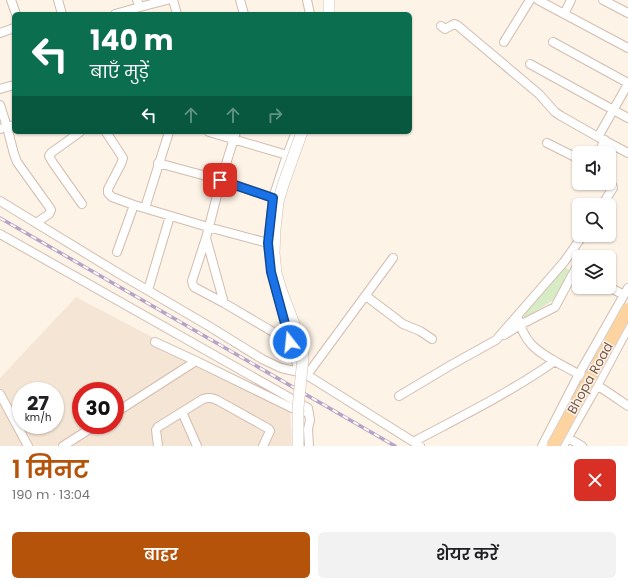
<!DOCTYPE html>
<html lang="hi">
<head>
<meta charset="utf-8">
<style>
  body { margin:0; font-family:Poppins,"Noto Sans Devanagari",sans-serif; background:#f2f2f2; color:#202124; height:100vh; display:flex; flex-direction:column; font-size:15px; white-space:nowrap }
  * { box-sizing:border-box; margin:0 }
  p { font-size:13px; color:#757577 }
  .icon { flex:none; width:22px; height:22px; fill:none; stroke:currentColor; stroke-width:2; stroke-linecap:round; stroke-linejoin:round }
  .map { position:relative; height:446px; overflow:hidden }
  .sheet { display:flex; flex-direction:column; background:#fff; flex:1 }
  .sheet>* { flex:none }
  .top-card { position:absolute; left:12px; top:12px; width:400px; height:122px; border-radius:6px; box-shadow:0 1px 3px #0004; background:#0b6e4f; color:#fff; overflow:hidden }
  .buttons { position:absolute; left:572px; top:146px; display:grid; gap:8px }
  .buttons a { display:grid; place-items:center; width:44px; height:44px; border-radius:6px; background:#fff; box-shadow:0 1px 3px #0004; font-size:20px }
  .speed { position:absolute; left:12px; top:382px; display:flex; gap:8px; font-size:20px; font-weight:700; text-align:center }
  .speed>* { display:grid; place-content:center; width:52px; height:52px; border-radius:50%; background:#fff; box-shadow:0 1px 3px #0004; line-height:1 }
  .speed small { font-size:10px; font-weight:400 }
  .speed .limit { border:6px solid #d22; background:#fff; color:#111 }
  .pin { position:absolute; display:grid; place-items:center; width:34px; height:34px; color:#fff; margin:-17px; border-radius:8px; box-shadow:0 2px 6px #0006 }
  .me { position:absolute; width:44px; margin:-22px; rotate:344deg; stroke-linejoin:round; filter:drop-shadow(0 0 3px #0008) }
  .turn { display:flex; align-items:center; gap:14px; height:84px; padding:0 12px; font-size:18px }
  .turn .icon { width:52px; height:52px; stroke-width:2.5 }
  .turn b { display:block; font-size:28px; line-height:34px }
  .lanes { display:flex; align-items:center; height:38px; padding:0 12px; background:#0003; justify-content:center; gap:20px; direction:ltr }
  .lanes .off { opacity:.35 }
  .round { display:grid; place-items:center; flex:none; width:42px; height:42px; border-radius:6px; background:#f2f2f2 }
  .head { display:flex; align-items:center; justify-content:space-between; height:68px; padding:0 12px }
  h1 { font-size:24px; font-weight:600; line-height:30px; color:#b45309 }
  .action { display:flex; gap:8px; margin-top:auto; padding:8px 12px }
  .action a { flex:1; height:46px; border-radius:6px; background:#b45309; color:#fff; font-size:16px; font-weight:600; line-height:46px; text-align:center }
  .action a+a { background:#f2f2f2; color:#202124 }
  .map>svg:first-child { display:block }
  .residential { fill:#f5e5d5; fill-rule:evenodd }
  .green { fill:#d7ecc5 }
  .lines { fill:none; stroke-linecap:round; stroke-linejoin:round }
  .street-casing { stroke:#d2bcaf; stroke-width:10 }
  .secondary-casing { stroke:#d5bcac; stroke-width:12 }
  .street { stroke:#fff; stroke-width:8 }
  .secondary { stroke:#fff; stroke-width:11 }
  .rail-casing { stroke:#b5a4c8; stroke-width:3.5 }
  .rail { stroke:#fff7ee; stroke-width:2; stroke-dasharray:6; stroke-linecap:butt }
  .secondary-bridge-casing { stroke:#d5bcac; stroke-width:12; stroke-linecap:butt }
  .primary-bridge-casing { stroke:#d9d0cc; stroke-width:14; stroke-linecap:butt }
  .secondary-bridge { stroke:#fff; stroke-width:11 }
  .primary-bridge { stroke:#fdd49f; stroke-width:12 }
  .route-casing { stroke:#114b97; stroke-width:10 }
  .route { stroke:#1a73e8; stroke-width:7 }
  .labels { text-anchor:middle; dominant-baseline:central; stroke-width:3; stroke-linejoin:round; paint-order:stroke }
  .street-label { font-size:13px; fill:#78584a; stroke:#fff7ee }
</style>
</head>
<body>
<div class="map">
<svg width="628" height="446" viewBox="0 0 628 446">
  <rect width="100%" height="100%" fill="#fdf3e7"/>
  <!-- residential -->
  <path class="residential" d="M76,297l214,113 2,36h-292v-68zM21,391h34v34h-34zM81,391h34v34h-34z"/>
  <!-- green -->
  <path class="green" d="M563,266l8,5 -16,28 -30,19 -3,-3z"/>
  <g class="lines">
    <!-- street casing -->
    <g class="street-casing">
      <path id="street" d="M11,0l5,14
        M58,0l4,14
        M137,0l3,7 27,-7
        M173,0l4,14
        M240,0l4,14
        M307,0l3,14
        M538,0l90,48
        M603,0l25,13
        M115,14l25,-7
        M564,14l7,-14
        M441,26l4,3 9,-5 3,1 82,69 16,18 6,4 37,21
        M0,33l14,-5
        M504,42l26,-42
        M553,42l75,41
        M530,64l98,54
        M628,84l-30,53 30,16
        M0,89l14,-4
        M0,105l7,22 7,27 3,8 33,46 1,2 -2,4 -13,9
        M0,129l14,-4
        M80,132l-29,21 -2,3 4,7 29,41
        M106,132l17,26 -2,6 -13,25v4l4,4 22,8 74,22 60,16
        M209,132l78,23
        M236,132l-15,48 -15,58 18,65 66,39
        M547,143l32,16
        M598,153l7,-13
        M158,163l63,17 52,18
        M0,201l36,22 82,50 89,52 55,34 19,9 18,4 8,3 113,71
        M602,205l11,-17 -1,-3 -3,-2
        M145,208l24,-76
        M0,234l308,174 2,12 -2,9 1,17
        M206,238l-14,43 1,4 1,2 30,16
        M117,252l17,-47
        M270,261l-2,-18 5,-45 14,-43 9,-23
        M275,286l24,86
        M609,287l15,8
        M148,290l22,-74
        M366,296l37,28 17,7 12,8
        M517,316c3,10 7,20 14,28 12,13 32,21 47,30 17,9 34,21 50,32
        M504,335l16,-10 35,-18 21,-39
        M155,342l41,19 98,48 7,5
        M307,375l86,-117
        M0,394l28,52
        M399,396l52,-31 45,-25 68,-78 19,-27
        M182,412l15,34
        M115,413l81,-52
        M568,438l14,8
        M412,441h3c47,-25 96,-49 140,-80
        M63,446l33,-21
        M158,446l-2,-16 2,-3 45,-28c6,-2 9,-1 14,1l52,29 1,2 -7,15
        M542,446l37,-72 49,-86
        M563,446l34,-60 31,-58"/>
    </g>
    <!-- secondary casing -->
    <g class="secondary-casing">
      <path id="secondary" d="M329,14v-14"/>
    </g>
    <!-- street -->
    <use href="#street" class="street"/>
    <!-- secondary -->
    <use href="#secondary" class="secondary"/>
    <!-- rail casing -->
    <g class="rail-casing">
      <path id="rail" d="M0,218l395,228"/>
    </g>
    <!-- rail -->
    <use href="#rail" class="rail"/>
    <!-- secondary-bridge casing -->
    <g class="secondary-bridge-casing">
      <path id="secondary-bridge" d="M298,446v-38l5,-50 -2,-16 -20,-52 -5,-17 -2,-20 1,-24 3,-27 5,-17 19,-53"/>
    </g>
    <!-- primary-bridge casing -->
    <g class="primary-bridge-casing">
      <path id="primary-bridge" d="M553,446l75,-137"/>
    </g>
    <!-- secondary-bridge -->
    <use href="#secondary-bridge" class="secondary-bridge"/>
    <!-- primary-bridge -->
    <use href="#primary-bridge" class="primary-bridge"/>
  </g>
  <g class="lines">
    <!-- route casing -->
    <g class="route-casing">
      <path id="route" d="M220,180l53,18 -5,45 3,29 19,70"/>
    </g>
    <!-- route -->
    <use href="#route" class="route"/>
  </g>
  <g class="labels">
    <!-- street labels -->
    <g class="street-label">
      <text transform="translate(590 378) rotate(-61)">Bhopa Road</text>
    </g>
  </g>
</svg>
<div class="buttons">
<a><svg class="icon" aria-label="sound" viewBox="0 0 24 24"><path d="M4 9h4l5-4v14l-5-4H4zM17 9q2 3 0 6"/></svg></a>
<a><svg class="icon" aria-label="search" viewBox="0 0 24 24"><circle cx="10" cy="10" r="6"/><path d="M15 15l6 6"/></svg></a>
<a><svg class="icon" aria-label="layers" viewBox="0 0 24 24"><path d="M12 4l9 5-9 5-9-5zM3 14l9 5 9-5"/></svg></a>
</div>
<div class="speed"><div>27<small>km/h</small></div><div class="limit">30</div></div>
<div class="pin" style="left:220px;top:180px;background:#d93025"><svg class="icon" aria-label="arrive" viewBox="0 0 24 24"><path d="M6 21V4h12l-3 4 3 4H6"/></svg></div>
<svg class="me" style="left:290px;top:342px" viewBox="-20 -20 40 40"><circle r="17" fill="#1a73e8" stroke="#fff" stroke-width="3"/><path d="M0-11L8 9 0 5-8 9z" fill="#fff"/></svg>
<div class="top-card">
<div class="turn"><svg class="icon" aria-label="left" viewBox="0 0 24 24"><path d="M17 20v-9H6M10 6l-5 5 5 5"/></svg><div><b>140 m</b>बाएँ मुड़ें</div></div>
<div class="lanes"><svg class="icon" aria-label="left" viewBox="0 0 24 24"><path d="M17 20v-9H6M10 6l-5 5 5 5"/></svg><svg class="icon off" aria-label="ahead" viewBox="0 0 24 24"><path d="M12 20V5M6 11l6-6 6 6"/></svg><svg class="icon off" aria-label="ahead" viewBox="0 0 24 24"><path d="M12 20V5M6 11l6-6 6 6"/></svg><svg class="icon off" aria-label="right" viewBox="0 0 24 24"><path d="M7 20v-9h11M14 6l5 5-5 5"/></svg></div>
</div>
</div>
<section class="sheet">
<div class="head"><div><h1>1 मिनट</h1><p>190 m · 13:04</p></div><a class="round" style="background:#d93025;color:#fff"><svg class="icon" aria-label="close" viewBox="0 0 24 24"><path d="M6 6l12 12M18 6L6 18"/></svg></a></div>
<div class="action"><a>बाहर</a><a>शेयर करें</a></div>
</section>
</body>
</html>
